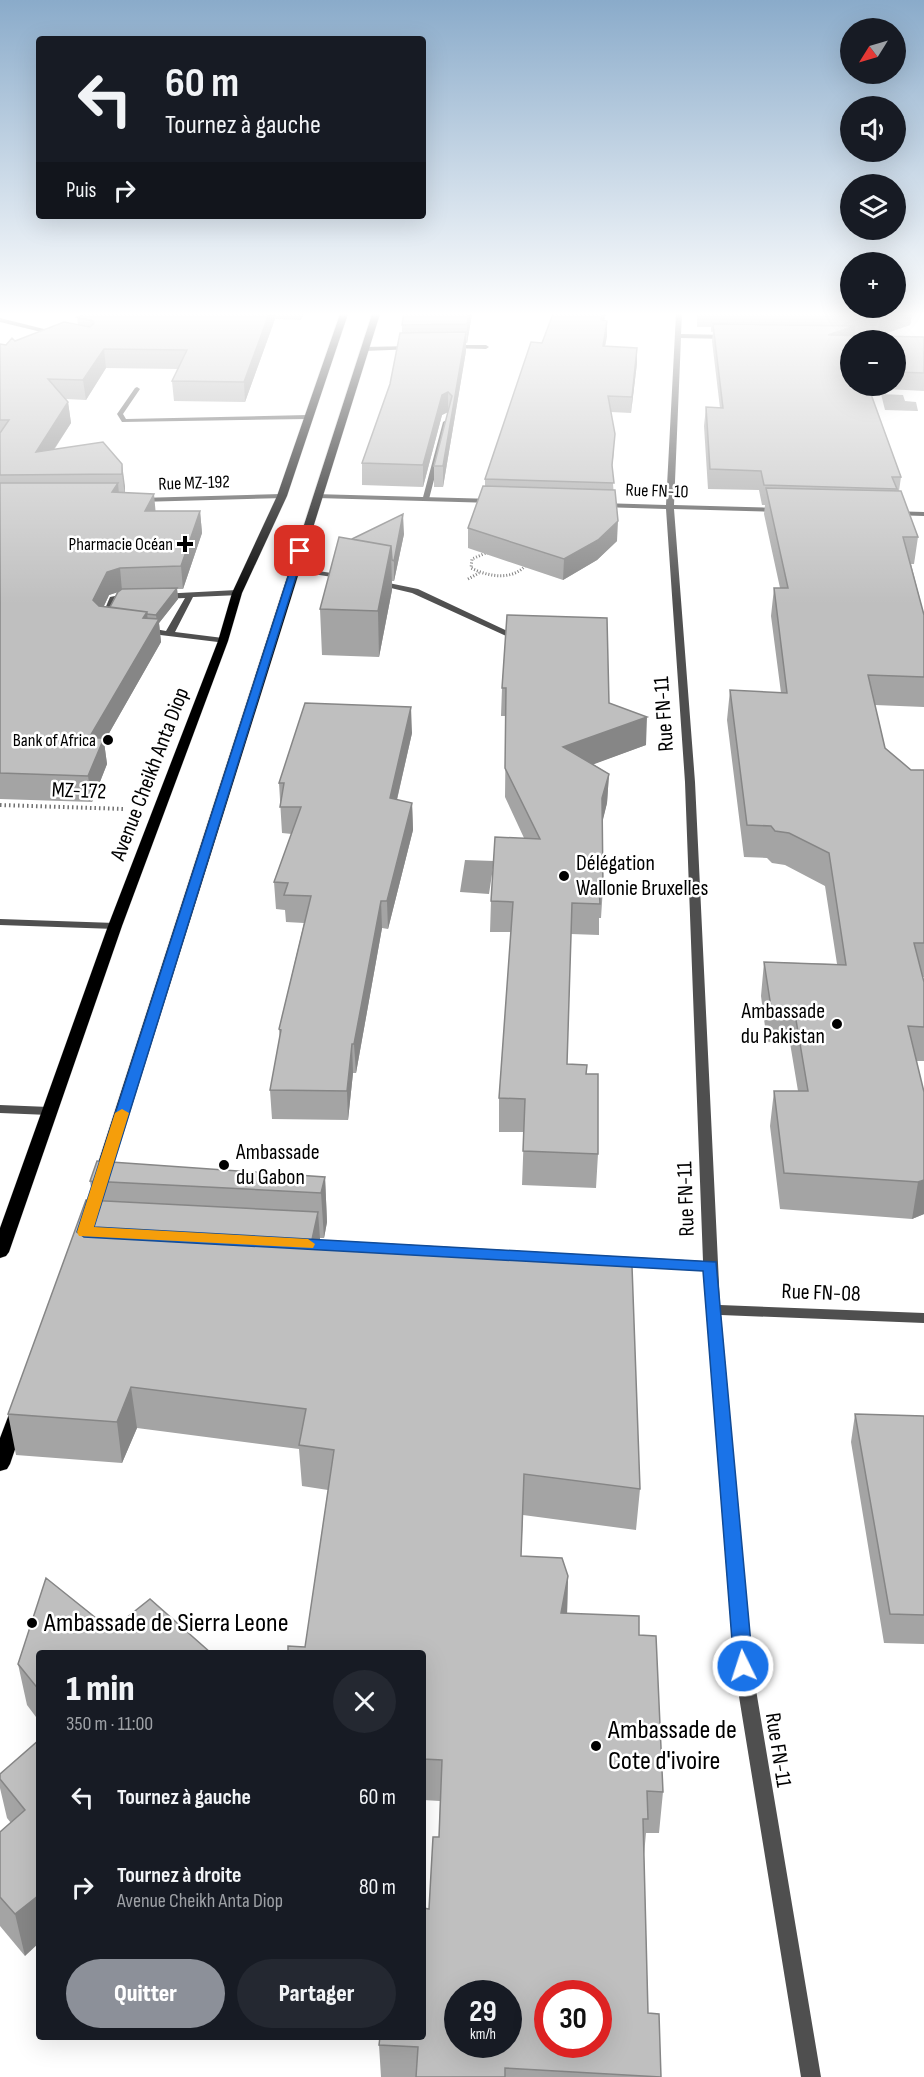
<!DOCTYPE html>
<html lang="fr">
<head>
<meta charset="utf-8">
<style>
  body { margin:0; font-family:"Sofia Sans Condensed",sans-serif; background:#242831; color:#f1f3f6; height:100vh; display:flex; flex-direction:column; font-size:22px; white-space:nowrap }
  * { box-sizing:border-box; margin:0 }
  p { font-size:20px; color:#9ea1a6 }
  .icon { flex:none; width:33px; height:33px; fill:none; stroke:currentColor; stroke-width:2; stroke-linecap:round; stroke-linejoin:round }
  .map { position:relative; flex:1; overflow:hidden }
  .panel { position:absolute; left:36px; top:1650px; width:390px; height:390px; display:flex; flex-direction:column; background:#171b24; border-radius:6px; box-shadow:0 6px 24px #0002 }
  .panel>* { flex:none }
  .banner { position:absolute; left:36px; top:36px; width:390px; height:183px; border-radius:6px; box-shadow:0 6px 24px #0002; background:#171b24; color:#f1f3f6; overflow:hidden }
  .needle { width:39px; rotate:233deg }
  .tools { position:absolute; left:840px; top:18px; display:grid; gap:12px }
  .tools a { display:grid; place-items:center; width:66px; height:66px; border-radius:50%; background:#171b24; box-shadow:0 6px 24px #0002; font-size:30px }
  .speed { position:absolute; left:444px; top:1980px; display:flex; gap:12px; font-size:30px; font-weight:700; text-align:center }
  .speed>* { display:grid; place-content:center; width:78px; height:78px; border-radius:50%; background:#171b24; box-shadow:0 6px 24px #0002; line-height:1 }
  .speed small { font-size:15px; font-weight:400 }
  .speed .limit { border:9px solid #d22; background:#fff; color:#111 }
  .pin { position:absolute; display:grid; place-items:center; width:51px; height:51px; color:#fff; margin:-26px; border-radius:12px; box-shadow:0 3px 9px #0006 }
  .me { position:absolute; width:66px; margin:-33px; rotate:356deg; stroke-linejoin:round; filter:drop-shadow(0 0 4px #0008) }
  .turn { display:flex; align-items:center; gap:21px; height:126px; padding:0 30px; font-size:27px }
  .turn .icon { width:78px; height:78px; stroke-width:2.5 }
  .turn b { display:block; font-size:42px; line-height:51px }
  .then { display:flex; align-items:center; height:57px; padding:0 30px; background:#0003; gap:12px; font-size:22px }
  .round { display:grid; place-items:center; flex:none; width:63px; height:63px; border-radius:32px; background:#242831 }
  .summary { display:flex; align-items:center; justify-content:space-between; height:102px; padding:0 30px }
  h1 { font-size:36px; font-weight:800; line-height:45px }
  .primary-button { display:flex; gap:12px; margin-top:auto; padding:12px 30px }
  .primary-button a { flex:1; height:69px; border-radius:36px; background:#8c9099; color:#fff; font-size:24px; font-weight:800; line-height:69px; text-align:center }
  .primary-button a+a { background:#242831; color:#f1f3f6 }
  ul { padding:0; list-style:none }
  li { display:flex; align-items:center; gap:18px; height:90px; padding:0 30px }
  li div { flex:1 }
  li b { display:block; font-size:22px }
  li em { font-style:normal }
  .map>svg:first-child { display:block }
  .water { fill:#9d9d9d }
  .lines { fill:none; stroke-linecap:round; stroke-linejoin:round }
  .primary-casing { stroke:#dbdbdb; stroke-width:1 }
  .path-far1 { stroke:#717171; stroke-width:3; stroke-dasharray:1 2; stroke-linecap:butt }
  .path { stroke:#717171; stroke-width:4; stroke-dasharray:1.5 3; stroke-linecap:butt }
  .lane { fill:#4f4f4f; fill-rule:evenodd }
  .street { fill:#4f4f4f; fill-rule:evenodd }
  .primary { fill:#000; fill-rule:evenodd }
  .wall { fill:#a4a4a4; fill-rule:evenodd }
  .shaded-wall { fill:#868686 }
  .building { fill:#bfbfbf; stroke:#868686; stroke-width:1.5; fill-rule:evenodd }
  .route { fill:#1a73e8; stroke:#114b97; stroke-width:1.5 }
  .slow { fill:#f59e0b }
  .poi-dot { fill:#000; stroke:#fff; stroke-width:2 }
  .labels { text-anchor:middle; dominant-baseline:central; stroke-width:5; stroke-linejoin:round; paint-order:stroke }
  .far-street-label { font-size:18px; fill:#000; stroke:#fff }
  .far-poi-label { font-size:18px; fill:#000; stroke:#fff; text-anchor:end }
  .street-label { font-size:22px; fill:#000; stroke:#fff }
  .poi-label { font-size:22px; fill:#000; stroke:#fff; text-anchor:start }
  .near-poi-label { font-size:27px; fill:#000; stroke:#fff; text-anchor:start }
</style>
</head>
<body>
<div class="map">
<svg width="924" height="2077" viewBox="0 0 924 2077">
  <rect width="100%" height="100%" fill="#fff"/>
  <!-- water -->
  <path class="water" d="M881,394l22,1 2,6 11,1 2,9 -33,-1z
    M465,860l29,1 -5,33 -29,-2z"/>
  <g class="lines">
    <!-- primary casing -->
    <g class="primary-casing">
      <path id="primary" d="M340,314h8l-61,182 -45,97 -14,48 -106,285 -113,326 -3,4 -6,2v-30l108,-302 110,-285 14,-48 45,-97z
        M372,314h8l-271,865 -2,4h-12l-2,-4z
        M18,1407l7,2 2,5 -17,50 -3,5 -7,2v-33l11,-29z"/>
    </g>
    <!-- path-far1 -->
    <path class="path-far1" d="M503,552l16,4 8,8c-14,17 -38,13 -56,4l1,-9 14,-6z
      M468,579l11,-6"/>
    <!-- path -->
    <path class="path" d="M0,805l125,4"/>
    <!-- lane -->
    <path class="lane" d="M0,318l60,15 1,1 -3,2 -58,-14z
      M451,345h35l3,2 -3,2 -37,-1 -1,-1z
      M413,346l3,2 -1,1 -51,2 -3,-2 3,-2z
      M137,387l3,2 -17,25 3,5 181,-4 3,2 -3,2 -185,3 -5,-8 18,-26z
      M446,420l3,2 -20,77 -7,2 21,-79z
      M291,567l54,8 4,2 -4,2 -51,-8 -4,-2z
      M374,580l44,9 104,49 -7,2 -103,-47 -38,-9z
      M237,590l3,1v4l-47,2 -18,35 48,6 3,1v4l-82,-10 -4,-3 4,-3 22,4 19,-33 -22,1 -3,-1v-4z
      M130,593l3,1v4l-17,3 -9,22 -7,2 -1,-2 11,-26z"/>
    <!-- street -->
    <path class="street" d="M676,314h6l-1,20 47,1 3,2 -3,2 -47,-1 -7,167 105,3 4,2 -4,2 -105,-3 21,273 25,523 204,8v10l-203,-8 31,351 69,411h-20l-67,-411 -31,-396 -378,-20 -5,-2 -2,-3 2,-3 5,-2 378,21 -18,-479 -19,-273 -65,-2 -4,-2 4,-2 65,2z
      M282,494h3v4l-146,4 -4,-2 4,-2z
      M314,494l180,5 4,2 -4,2 -177,-5h-3z
      M889,511l35,1v4l-32,-1h-3z
      M0,919l115,4 6,3 -6,3 -115,-4z
      M0,1105l49,2 6,4 -6,4 -49,-2z"/>
    <!-- primary -->
    <use href="#primary" class="primary"/>
  </g>
  <!-- wall -->
  <path class="wall" d="M85,314h219l-3,6 -26,-1 -30,83 -71,-1 -2,-20 6,-12 -72,-1 -20,32 -20,-1 2,3 3,21 -17,27 68,14 3,29 30,18h45l2,22 -19,56h-6l1,10 -19,24 2,19 -57,100 3,22 -15,38 -92,-3v-455l6,1 9,-4 63,-16 -1,-8zM117,592l-7,15 -6,-1 5,-11z
    M472,314l-5,29h-1v8l-23,136h-9v-21l14,-54 -6,3 -19,72 -61,-2v-22l28,-79 12,-51v-8z
    M697,314h215l-2,11 -32,11 46,1v54l-55,-3 32,89 -2,14 19,46 -4,27h-3l13,51v92l-49,-2 10,43 26,22h13v207h-1l1,5v79h-8l8,153 -12,5 -132,-10 -10,-83 4,-35h24l-8,-48 -23,-1 -6,-46 3,-34 73,2 -12,-78 -40,-21 -13,-2 -5,-5 -23,-1 -17,-137 3,-30 51,3 -10,-77 3,-28h6l-16,-74 1,-9h-3l-3,-15 -51,-1 -4,-63 2,-19 14,1 -8,-67 1,-9h-2v-5h-14zM850,340h46v46h-46z
    M604,320l3,16 -2,10 32,17 -6,50 -20,-1 3,39 -2,18 5,72 -20,19 -34,20 -95,-32v-20l17,-42v-7l57,-136z
    M404,534l-10,47h-2v9l-13,67 -57,-2 -2,-46 32,-70z
    M507,615l102,88 37,42 -53,19 16,10 -2,29 -5,19 1,65 -2,31h-2v17l-28,-1 -4,130 19,10 12,80 -2,34 -74,-3 2,-53h-25v-34l12,-166h-21l1,-31 33,-63 -19,-41 1,-81h-5l1,-28z
    M412,733l-15,67 15,3 1,27 -25,99 -6,-1 -26,145h-3l-5,47 -76,-1 -2,-29 10,-51 -1,-10 25,-106 -18,-1 -1,-12 -9,-1 -2,-27 18,-48 -10,-1 -3,-50z
    M325,1177l2,45 -3,16h-4v6l320,245 -4,41 -113,-15 -2,41 47,20 -1,37 72,22 24,157 -4,41h-13l-2,22 4,158 13,64h-280l-2,-32 50,-136 10,-72 1,-36 -17,-1v-147l-118,-6 23,-157 -26,-4 -3,-37 -162,-21 -15,35 -106,-8 -8,-41 85,-214 -3,-19z
    M855,1414l69,2v228l-40,-1 -33,-201z
    M46,1578l65,52 39,-31 61,54h-172v68l-12,-16 -9,-41z
    M39,1740l-14,216 -25,-30v-94l11,-9 -4,-5 -7,-30v-14z"/>
  <!-- shaded-wall -->
  <path class="shaded-wall" d="M269,314h6v5l-30,83 -1,-20z
    M469,314h3l-5,29v-19z
    M603,314h3l-6,21 1,-15z
    M880,314h32l-2,11 -32,11z
    M607,321v15l-5,26 1,-16z
    M855,326l-1,14 -26,-5z
    M466,332v19l-23,136v-21z
    M637,348v15l-6,50 1,-16z
    M104,349l2,19 -20,32 -3,-20z
    M448,392v20l-6,3 -19,72v-22l19,-70z
    M68,402l3,21 -33,50 -2,-21z
    M122,464l3,22v10l-3,-22z
    M118,483l2,22 -8,-13z
    M154,494l2,22 -11,-5z
    M200,511l2,22 -19,56 -2,-23z
    M403,514l1,20 -10,47v-20z
    M618,521l-1,20 -20,19 -34,20 1,-21z
    M391,546l1,44 -13,67 -1,-46z
    M120,568l2,23 -13,4 -13,28 -3,-23 14,-28z
    M177,588l1,11 -19,24 2,19 -57,100 3,22 -15,38 -4,-26 1,-38 54,-120 4,-6 2,23 8,-12 -1,-8z
    M411,707l1,26 -21,92 -1,-27z
    M647,717l-1,28 -84,31 1,-29z
    M609,774l-2,29 -6,25 1,-30z
    M412,803l1,27 -25,99 -1,-28z
    M381,901l1,27 -26,145 -2,-29z
    M352,1044l1,29 -5,47 -1,-29z
    M325,1177l2,45 -3,16 -3,-45z
    M924,1180v34l-12,5 6,-37z
    M318,1212l3,40 -10,-8z
    M131,1387l6,41 -15,35 -5,-41z
    M568,1576l-1,41 -6,-4z
    M39,1895v48l-14,13 -10,-42z"/>
  <!-- building -->
  <path class="building" d="M85,314h184l-25,68 -72,-1 15,-31 -83,-1 -21,31 -35,-1 20,23 -32,50 67,-10 19,22v10l-122,1v-42l9,-13h-9v-76l6,1 6,-7 3,3 49,-19 26,5 4,-4 -1,-2 -16,-4z
    M404,314h65l-2,10 -65,1z
    M553,314h50l-2,6 6,1 -4,25 34,2 -5,49 -24,-1 7,38 -3,31 2,18 -129,-4 46,-137 11,1z
    M713,324l142,2 -27,9 96,2v36l-28,-1v-32h-46v46h18l33,91h-9l5,12 -133,-4 -3,-14 -51,-2 -4,-62 17,1z
    M466,332l-23,134h-9l18,-70 -4,-4 -6,3 -19,70 -61,-2 28,-79 10,-51z
    M0,483h118l-6,9 42,2 -9,17h55l-19,55 -61,2 -13,4 -14,28 6,6 48,6 -4,6 16,1 -70,119h15l-16,38 -88,-3z
    M483,486l132,4 3,31 -20,19 -34,19 -96,-31z
    M766,488l135,3 17,46h-15l21,78v62l-56,-2 17,73 26,22h13v173h-10l10,39v45l-16,-1 16,66v88l-6,2 -134,-9 -10,-82h34l-14,-83 -23,-1 -7,-45 82,3 -17,-112 -40,-20 -14,-2 -4,-5 -24,-1 -17,-135 57,3 -13,-105h14z
    M403,514l-9,47 -2,-1 -1,-14 -39,-7z
    M339,537l52,9 -13,65 -58,-2z
    M177,588l-21,27 -9,-1v-2l-37,-5 8,-15 4,-3z
    M507,615l100,3 2,85 38,14 -84,30 46,27 -7,24 1,89h-4l1,17 -28,-1 -5,161 20,1 -1,9h12v80l-75,-3 2,-52 -26,-1 14,-196 -22,-1 4,-64 45,2 -35,-71 1,-80h-4z
    M305,703l106,4 -21,91 22,5 -25,98h-6l-27,143h-2l-5,47 -77,-1 11,-60 -2,-1 32,-133 -27,-1 4,-12 -14,-1 27,-75h-21l4,-24h-5z
    M97,1161l228,16 -4,16 -231,-12z
    M86,1200l232,12 -7,32 321,22 8,223 -116,-15 -3,82 41,2 6,18 -7,37 78,3v19l17,1 7,156 -16,-1 1,28h-5l5,194 11,1 2,63 -156,-9v9h-89l2,-30 -39,-2 1,-8h43v-129l6,1 4,-72h6l3,-77 -19,-1v-106h-135v-7l17,1 29,-197 -35,-5 7,-36 -175,-22 -14,35 -109,-8zM458,1994h50v50h-50zM548,1994h50v50h-50z
    M855,1414l69,2v199l-34,-1z
    M46,1578l65,52 39,-31 61,54h-172v37l-21,-26z
    M39,1740v155l-24,19 -15,-17v-65l25,-22 -25,-31v-5z"/>
  <!-- sky -->
  <linearGradient id="sky" x2="0" y2="1"><stop stop-color="#8aabca"/><stop offset="0.52" stop-color="#fff"/><stop offset="1" stop-color="#fff" stop-opacity="0"/></linearGradient>
  <rect width="924" height="604" fill="url(#sky)"/>
  <!-- route -->
  <path class="route" d="M297,549l7,2 -210,676 622,35 37,404 -3,6 -7,2 -7,-2 -2,-6 -31,-395 -619,-34 -7,-5z"/>
  <!-- slow -->
  <path class="slow" d="M122,1109l7,4 -35,114 214,12 7,5 -2,4 -234,-12 -2,-4 38,-119z"/>
  <!-- markers -->
  <g class="poi-dot">
    <path d="M182 535h6v6h6v6h-6v6h-6v-6h-6v-6h6z"/>
    <circle cx="108" cy="740" r="6"/>
    <circle cx="564" cy="876" r="6"/>
    <circle cx="837" cy="1024" r="6"/>
    <circle cx="224" cy="1165" r="6"/>
    <circle cx="32" cy="1623" r="6"/>
    <circle cx="596" cy="1746" r="6"/>
  </g>
  <g class="labels">
    <!-- far-street labels -->
    <g class="far-street-label">
      <text transform="translate(194 483) rotate(-2)">Rue MZ-192</text>
      <text transform="translate(657 491) rotate(2)">Rue FN-10</text>
    </g>
    <!-- far-poi labels -->
    <g class="far-poi-label">
      <text x="173" y="544">Pharmacie Océan</text>
      <text x="96" y="740">Bank of Africa</text>
    </g>
    <!-- street labels -->
    <g class="street-label">
      <text transform="translate(664 714) rotate(-94)">Rue FN-11</text>
      <text transform="translate(150 774) rotate(-69)">Avenue Cheikh Anta Diop</text>
      <text transform="translate(79 791) rotate(2)">MZ-172</text>
      <text transform="translate(686 1199) rotate(-92)">Rue FN-11</text>
      <text transform="translate(821 1293) rotate(2)">Rue FN-08</text>
      <text transform="translate(778 1750) rotate(81)">Rue FN-11</text>
    </g>
    <!-- poi labels -->
    <g class="poi-label">
      <text x="576" y="863">Délégation<tspan x="576" dy="25">Wallonie Bruxelles</tspan></text>
      <text x="825" y="1011" text-anchor="end">Ambassade<tspan x="825" dy="25">du Pakistan</tspan></text>
      <text x="236" y="1152">Ambassade<tspan x="236" dy="25">du Gabon</tspan></text>
    </g>
    <!-- near-poi labels -->
    <g class="near-poi-label">
      <text x="44" y="1623">Ambassade de Sierra Leone</text>
      <text x="608" y="1730">Ambassade de<tspan x="608" dy="31">Cote d'ivoire</tspan></text>
    </g>
  </g>
</svg>
<div class="tools">
<a><svg class="needle" viewBox="-14 -14 28 28"><path d="M0-13l5 13h-10z" fill="#e53935"/><path d="M0 13l5-13h-10z" fill="#9ea1a6"/></svg></a>
<a><svg class="icon" aria-label="sound" viewBox="0 0 24 24"><path d="M4 9h4l5-4v14l-5-4H4zM17 9q2 3 0 6"/></svg></a>
<a><svg class="icon" aria-label="layers" viewBox="0 0 24 24"><path d="M12 4l9 5-9 5-9-5zM3 14l9 5 9-5"/></svg></a>
<a>+</a>
<a>−</a>
</div>
<div class="speed"><div>29<small>km/h</small></div><div class="limit">30</div></div>
<div class="pin" style="left:300px;top:551px;background:#d93025"><svg class="icon" aria-label="arrive" viewBox="0 0 24 24"><path d="M6 21V4h12l-3 4 3 4H6"/></svg></div>
<svg class="me" style="left:743px;top:1666px" viewBox="-20 -20 40 40"><circle r="17" fill="#1a73e8" stroke="#fff" stroke-width="3"/><path d="M0-11L8 9 0 5-8 9z" fill="#fff"/></svg>
<div class="banner">
<div class="turn"><svg class="icon" aria-label="left" viewBox="0 0 24 24"><path d="M17 20v-9H6M10 6l-5 5 5 5"/></svg><div><b>60 m</b>Tournez à gauche</div></div>
<div class="then">Puis<svg class="icon" aria-label="right" viewBox="0 0 24 24"><path d="M7 20v-9h11M14 6l5 5-5 5"/></svg></div>
</div>
<section class="panel">
<div class="summary"><div><h1>1 min</h1><p>350 m · 11:00</p></div><a class="round"><svg class="icon" aria-label="close" viewBox="0 0 24 24"><path d="M6 6l12 12M18 6L6 18"/></svg></a></div>
<ul>
<li><svg class="icon" aria-label="left" viewBox="0 0 24 24"><path d="M17 20v-9H6M10 6l-5 5 5 5"/></svg><div><b>Tournez à gauche</b></div><em>60 m</em></li>
<li><svg class="icon" aria-label="right" viewBox="0 0 24 24"><path d="M7 20v-9h11M14 6l5 5-5 5"/></svg><div><b>Tournez à droite</b><p>Avenue Cheikh Anta Diop</p></div><em>80 m</em></li>
</ul>
<div class="primary-button"><a>Quitter</a><a>Partager</a></div>
</section>
</div>
</body>
</html>
